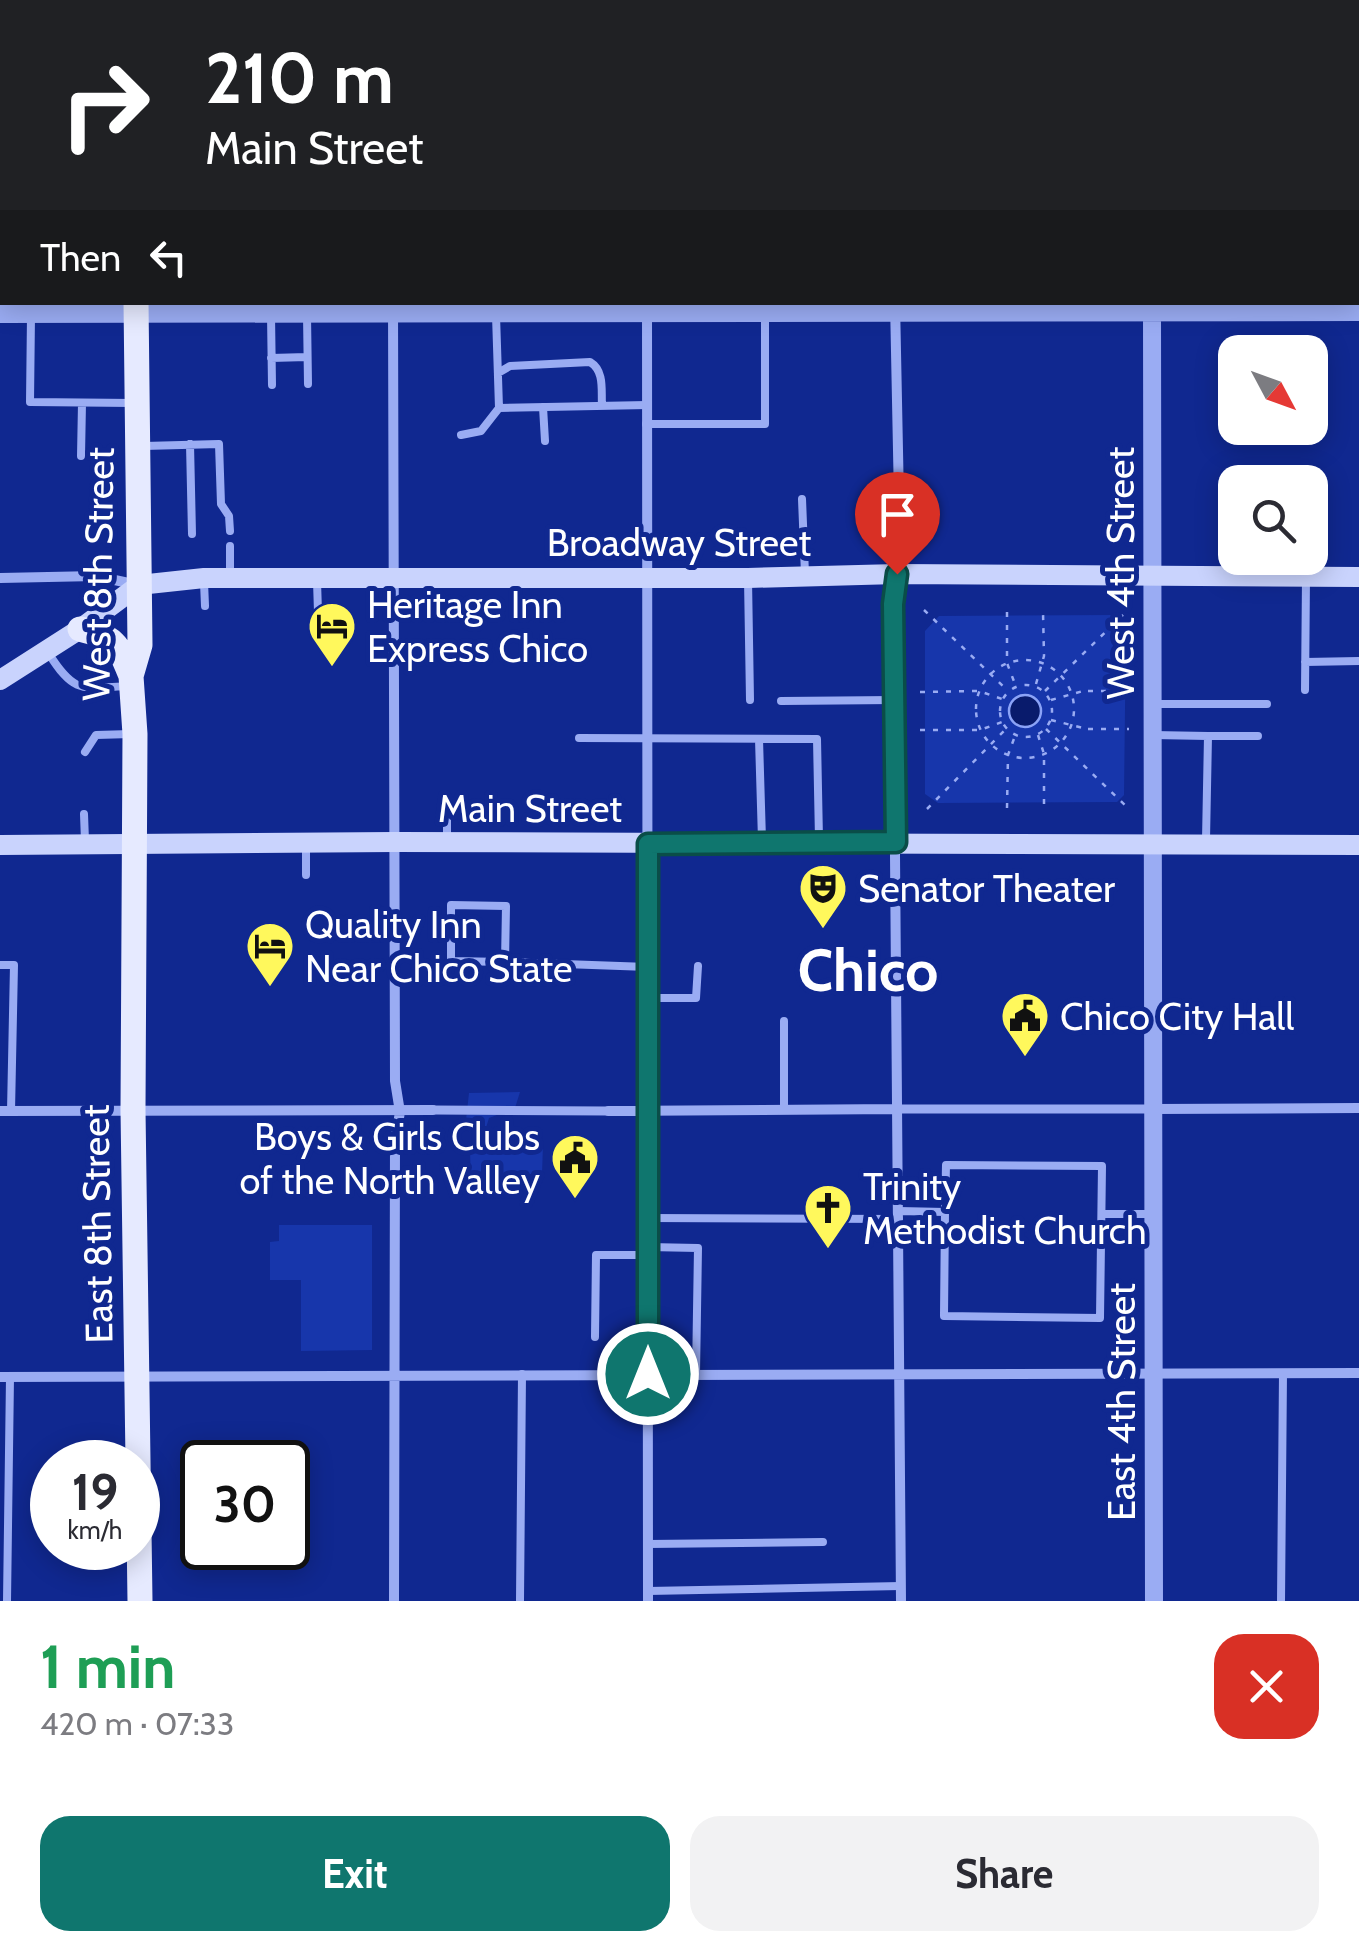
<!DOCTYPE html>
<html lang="en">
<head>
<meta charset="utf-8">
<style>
  body { margin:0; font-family:Cabin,sans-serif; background:#f2f2f3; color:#2b2b33; height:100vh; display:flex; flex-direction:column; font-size:38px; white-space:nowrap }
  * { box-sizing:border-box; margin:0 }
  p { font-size:32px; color:#7c7c81 }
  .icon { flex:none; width:55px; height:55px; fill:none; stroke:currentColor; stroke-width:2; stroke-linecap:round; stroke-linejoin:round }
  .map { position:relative; height:1601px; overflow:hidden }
  .panel { display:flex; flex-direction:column; background:#fff; flex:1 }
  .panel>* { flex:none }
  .top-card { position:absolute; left:0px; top:0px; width:1360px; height:305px; box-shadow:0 5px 25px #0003; background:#202124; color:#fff; overflow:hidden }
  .needle { width:65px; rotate:131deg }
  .buttons { position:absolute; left:1218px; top:335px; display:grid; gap:20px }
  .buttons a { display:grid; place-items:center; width:110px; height:110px; border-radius:20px; background:#fff; box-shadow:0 5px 25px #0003; font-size:50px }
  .speed { position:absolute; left:30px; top:1440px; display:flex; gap:20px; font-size:50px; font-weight:700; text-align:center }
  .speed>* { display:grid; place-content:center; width:130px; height:130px; border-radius:50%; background:#fff; box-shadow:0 5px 25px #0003; line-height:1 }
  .speed small { font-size:25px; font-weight:400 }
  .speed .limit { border:5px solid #111; border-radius:15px; background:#fff; color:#111 }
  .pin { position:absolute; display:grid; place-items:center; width:85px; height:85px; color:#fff; margin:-102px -42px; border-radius:50% 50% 50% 0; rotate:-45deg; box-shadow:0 0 10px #0007 }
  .pin .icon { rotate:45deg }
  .me { position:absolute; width:110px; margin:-55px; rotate:0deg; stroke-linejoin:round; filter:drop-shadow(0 0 8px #0008) }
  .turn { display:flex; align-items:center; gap:35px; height:210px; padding:0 40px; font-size:45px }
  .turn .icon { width:130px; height:130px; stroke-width:2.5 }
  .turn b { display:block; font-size:70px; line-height:85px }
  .then { display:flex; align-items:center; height:95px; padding:0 40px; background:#0003; gap:20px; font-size:38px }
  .round { display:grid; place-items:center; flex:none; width:105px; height:105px; border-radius:30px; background:#f2f2f3 }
  .headline { display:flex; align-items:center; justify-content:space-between; height:170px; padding:0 40px }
  h1 { font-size:60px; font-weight:700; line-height:75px; color:#1e9e55 }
  .button { display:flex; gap:20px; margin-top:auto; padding:20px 40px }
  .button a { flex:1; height:115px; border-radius:30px; background:#0f766e; color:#fff; font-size:40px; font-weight:700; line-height:115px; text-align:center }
  .button a+a { background:#f2f2f3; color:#2b2b33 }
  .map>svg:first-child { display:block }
  .green { fill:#1736ab }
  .water { fill:#091b6c; stroke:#8ba3f7; stroke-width:2.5 }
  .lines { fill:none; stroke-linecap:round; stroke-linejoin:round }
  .path { stroke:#9aacf3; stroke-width:2.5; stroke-dasharray:5 8; stroke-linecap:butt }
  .service { stroke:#9aacf3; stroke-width:8 }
  .pedestrian { stroke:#9aacf3; stroke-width:9 }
  .minor { stroke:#9aacf3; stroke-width:10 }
  .tertiary { stroke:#9aacf3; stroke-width:18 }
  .secondary { stroke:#c9d3fd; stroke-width:20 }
  .primary { stroke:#e6eaff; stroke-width:25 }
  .route-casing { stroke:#0a4d48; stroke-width:25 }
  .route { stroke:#0f766e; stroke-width:18 }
  .labels { text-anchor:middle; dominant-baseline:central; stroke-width:10; stroke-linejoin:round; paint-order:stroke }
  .street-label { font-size:38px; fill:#fff; stroke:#102890 }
  .poi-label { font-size:38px; fill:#fff; stroke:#102890; text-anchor:start }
  .town-label { font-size:58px; font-weight:bold; fill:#fff; stroke:#102890 }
</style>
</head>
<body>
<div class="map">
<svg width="1359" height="1601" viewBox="0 0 1359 1601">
  <rect width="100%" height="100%" fill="#102890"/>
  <!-- green -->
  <path class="green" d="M1116,615l10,8 -2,172 -7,7 -179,1 -13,-9v-163l14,-15z
    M520,1092l-5,16 -26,10 -4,13 -6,5 -14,-7 4,-36z
    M492,1142l16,4 10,-2 9,9 7,-3 2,-6 7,1 -1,29h-14v11l-57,-1 -1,-33z
    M279,1225h93v125l-71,1v-71h-31v-38l9,-1z"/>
  <!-- water -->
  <path class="water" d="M1009 711a16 16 0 1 1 32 0a16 16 0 1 1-32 0Z"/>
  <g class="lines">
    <!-- path -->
    <path class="path" d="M924,610l83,80
      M1007,612v51l8,21
      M976 709a49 49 0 1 1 98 0a49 49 0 1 1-98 0Z
      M1036,684l8,-28 -1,-44
      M1000 711a26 26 0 1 1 52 0a26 26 0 1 1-52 0Z
      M1045,691l84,-82
      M1088,691h42
      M920,692l59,-1 23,8
      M1051,700l32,-9
      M1051,720l32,8
      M1046,729l82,79
      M1088,729h41
      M920,730h60l22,-8
      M1038,735l6,19v53
      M1007,808l1,-53 7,-19
      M927,809l78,-79"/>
    <!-- service -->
    <path class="service" d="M1240,2v-2
      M1358,153h1
      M1358,186h1
      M31,315l-1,87 103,1
      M271,315l1,70
      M307,315l1,69
      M496,315l3,93 148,-3
      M271,358l36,-1
      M498,373l12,-7 80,-4c15,9 11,29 12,44
      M543,407l2,34
      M646,424h119v-110
      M461,435l20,-4 18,-23
      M190,444l2,90
      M144,446l75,-2 2,60 8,12 1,15
      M81,456l1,-53
      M802,499l3,75
      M230,574v-28
      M748,579l2,121
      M317,581l1,31
      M204,582l1,24
      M49,654c26,41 33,34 80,32
      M1305,662l54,-1
      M1305,690l1,-113
      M781,701l113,-1
      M1153,704h114
      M1153,735l55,1 -2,104
      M1208,736h50
      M579,738l238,1 2,100
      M759,739l3,101
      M85,752l11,-17 35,-1
      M84,814l1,27
      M447,841v-26
      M306,875v-32
      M505,962l-54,-1v-56l55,1 -1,56 143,5
      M0,965h14l-3,146
      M649,998h47l2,-32
      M784,1109v-88
      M899,1211l46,1 1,-47 156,1 -2,152 -156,-2 1,-104
      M1102,1214h52
      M648,1218l251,1
      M648,1247l50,1 -2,126
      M595,1337l1,-82h52
      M648,1544l175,-2
      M648,1591l253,-5
      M7,1601l3,-224
      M520,1601l2,-227
      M1281,1601l2,-228"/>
    <!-- pedestrian -->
    <path class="pedestrian" d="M898,1109h256
      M433,1110l175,1"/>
    <!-- minor -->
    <path class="minor" d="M392,0v2
      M895,0v2
      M1149,0v2
      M644,2v-2
      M0,48h2
      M1358,50h1
      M393,302l2,779 5,31 -5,29 -1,460
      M647,302l1,1299
      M895,302l5,247 -7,57 8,995
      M0,578l96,-2 42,9
      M1154,1109l205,-1
      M0,1111l433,-1
      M608,1111l290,-2
      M0,1377l1359,-4"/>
    <!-- tertiary -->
    <path class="tertiary" d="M1152,313l2,1288
      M0,314l1359,-2"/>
    <!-- secondary -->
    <path class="secondary" d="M0,680l80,-51 59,-44 65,-7h544l149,-4 462,3
      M0,845l395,-3 964,3"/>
    <!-- primary -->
    <path class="primary" d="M135,2v-2
      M136,302l4,343 -9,31 4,58 -2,376 7,491
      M80,629c36,9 37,13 51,47"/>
  </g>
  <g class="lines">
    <!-- route casing -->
    <g class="route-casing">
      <path id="route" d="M648,1374v-530l248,-2 -3,-238 4,-30"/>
    </g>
    <!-- route -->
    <use href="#route" class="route"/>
  </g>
  <!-- icons -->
  <defs>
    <g id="hotel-pin" transform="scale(2.5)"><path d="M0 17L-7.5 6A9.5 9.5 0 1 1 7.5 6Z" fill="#fff85c" stroke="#102890"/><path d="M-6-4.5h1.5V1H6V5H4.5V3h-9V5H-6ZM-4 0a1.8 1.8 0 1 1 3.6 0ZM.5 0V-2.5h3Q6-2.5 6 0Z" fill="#111"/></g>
    <g id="theatre-pin" transform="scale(2.5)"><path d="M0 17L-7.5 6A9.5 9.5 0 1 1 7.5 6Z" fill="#fff85c" stroke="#102890"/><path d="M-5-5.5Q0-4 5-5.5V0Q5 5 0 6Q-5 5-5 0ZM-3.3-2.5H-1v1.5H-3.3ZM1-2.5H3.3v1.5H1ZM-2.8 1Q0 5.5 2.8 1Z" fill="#111"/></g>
    <g id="civic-pin" transform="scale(2.5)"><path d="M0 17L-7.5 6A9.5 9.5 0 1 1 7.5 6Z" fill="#fff85c" stroke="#102890"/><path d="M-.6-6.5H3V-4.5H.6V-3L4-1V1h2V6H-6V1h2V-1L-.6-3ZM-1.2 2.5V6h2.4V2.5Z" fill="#111"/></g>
    <g id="church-pin" transform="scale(2.5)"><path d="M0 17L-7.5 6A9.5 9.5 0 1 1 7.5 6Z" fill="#fff85c" stroke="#102890"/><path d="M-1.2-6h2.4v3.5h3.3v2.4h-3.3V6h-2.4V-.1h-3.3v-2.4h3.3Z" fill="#111"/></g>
  </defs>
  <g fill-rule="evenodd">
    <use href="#hotel-pin" x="332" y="626"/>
    <use href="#theatre-pin" x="823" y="888"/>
    <use href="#hotel-pin" x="270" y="946"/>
    <use href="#civic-pin" x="1025" y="1016"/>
    <use href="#civic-pin" x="575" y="1158"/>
    <use href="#church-pin" x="828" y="1208"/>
  </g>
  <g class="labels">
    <!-- street labels -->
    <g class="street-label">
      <text x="679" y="542">Broadway Street</text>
      <text transform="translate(1120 573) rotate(-90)">West 4th Street</text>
      <text transform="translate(98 574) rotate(-89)">West 8th Street</text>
      <text x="530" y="808">Main Street</text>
      <text transform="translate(97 1224) rotate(-91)">East 8th Street</text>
      <text transform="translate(1121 1402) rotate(-90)">East 4th Street</text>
    </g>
    <!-- poi labels -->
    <g class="poi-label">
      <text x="367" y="604">Heritage Inn<tspan x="367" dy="44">Express Chico</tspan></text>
      <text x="858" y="888">Senator Theater</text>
      <text x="305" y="924">Quality Inn<tspan x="305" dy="44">Near Chico State</tspan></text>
      <text x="1060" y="1016">Chico City Hall</text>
      <text x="540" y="1136" text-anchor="end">Boys &amp; Girls Clubs<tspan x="540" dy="44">of the North Valley</tspan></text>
      <text x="863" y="1186">Trinity<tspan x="863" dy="44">Methodist Church</tspan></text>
    </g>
    <!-- town labels -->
    <g class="town-label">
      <text x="868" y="970">Chico</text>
    </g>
  </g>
</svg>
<div class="buttons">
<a><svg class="needle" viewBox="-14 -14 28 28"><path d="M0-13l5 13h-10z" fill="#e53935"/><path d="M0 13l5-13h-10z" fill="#7c7c81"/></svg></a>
<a><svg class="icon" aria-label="search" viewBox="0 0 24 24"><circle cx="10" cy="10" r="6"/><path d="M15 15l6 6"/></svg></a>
</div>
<div class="speed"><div>19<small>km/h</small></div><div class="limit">30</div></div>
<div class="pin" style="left:897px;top:574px;background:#d93025"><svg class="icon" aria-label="arrive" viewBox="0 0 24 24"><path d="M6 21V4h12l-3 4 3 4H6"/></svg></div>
<svg class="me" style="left:648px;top:1374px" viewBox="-20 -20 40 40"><circle r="17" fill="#0f766e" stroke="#fff" stroke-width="3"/><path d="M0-11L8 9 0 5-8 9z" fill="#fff"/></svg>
<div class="top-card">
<div class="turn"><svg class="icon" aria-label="right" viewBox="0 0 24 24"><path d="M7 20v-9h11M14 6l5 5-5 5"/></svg><div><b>210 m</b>Main Street</div></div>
<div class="then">Then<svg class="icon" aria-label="left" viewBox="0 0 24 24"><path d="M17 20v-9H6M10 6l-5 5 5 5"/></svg></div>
</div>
</div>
<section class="panel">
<div class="headline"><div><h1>1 min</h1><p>420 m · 07:33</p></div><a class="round" style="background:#d93025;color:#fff"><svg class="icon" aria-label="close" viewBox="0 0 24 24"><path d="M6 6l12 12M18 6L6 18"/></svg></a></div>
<div class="button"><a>Exit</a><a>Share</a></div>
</section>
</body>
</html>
